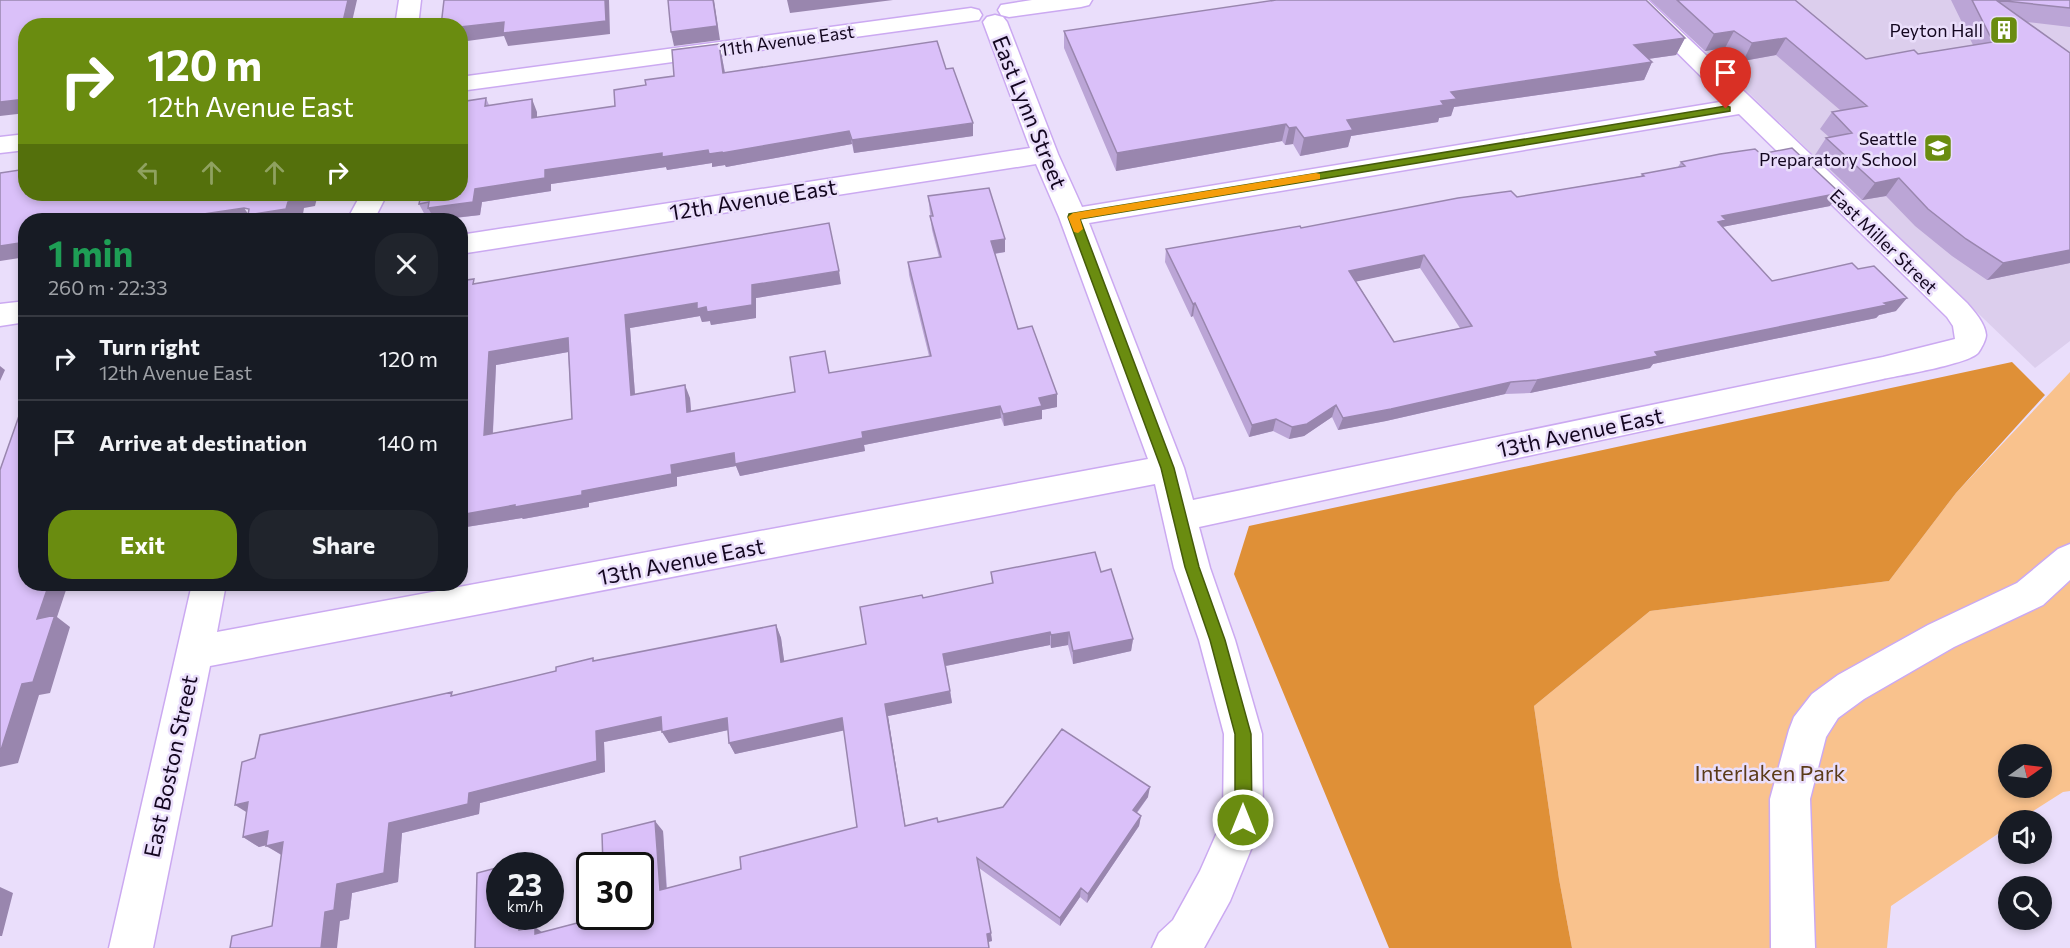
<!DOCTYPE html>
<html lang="en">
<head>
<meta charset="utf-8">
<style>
  body { margin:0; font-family:Commissioner,sans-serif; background:#20242c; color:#f1f3f6; height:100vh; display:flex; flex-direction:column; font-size:22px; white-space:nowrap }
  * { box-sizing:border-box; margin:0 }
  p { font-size:20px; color:#9ea1a6 }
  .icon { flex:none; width:33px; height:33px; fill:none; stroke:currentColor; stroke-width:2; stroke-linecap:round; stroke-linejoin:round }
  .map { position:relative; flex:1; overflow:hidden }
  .side { position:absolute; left:18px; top:213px; width:450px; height:378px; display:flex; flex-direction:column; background:#171b24; border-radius:24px; box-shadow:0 3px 9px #0003 }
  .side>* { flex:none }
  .banner { position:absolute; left:18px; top:18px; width:450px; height:183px; border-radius:24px; box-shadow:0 3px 9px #0003; background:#6a8c10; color:#fff; overflow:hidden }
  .needle { width:39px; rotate:76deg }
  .tools { position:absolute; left:1998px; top:744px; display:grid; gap:12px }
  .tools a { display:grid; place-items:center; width:54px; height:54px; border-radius:50%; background:#171b24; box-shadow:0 3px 9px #0003; font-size:30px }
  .speed { position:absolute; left:486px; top:852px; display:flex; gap:12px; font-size:30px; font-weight:700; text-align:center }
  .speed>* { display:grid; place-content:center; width:78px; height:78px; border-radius:50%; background:#171b24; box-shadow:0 3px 9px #0003; line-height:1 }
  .speed small { font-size:15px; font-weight:400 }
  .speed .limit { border:3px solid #111; border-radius:9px; background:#fff; color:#111 }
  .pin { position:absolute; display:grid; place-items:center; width:51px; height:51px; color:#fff; margin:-62px -26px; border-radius:50% 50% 50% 0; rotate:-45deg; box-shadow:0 0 6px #0007 }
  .pin .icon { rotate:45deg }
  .me { position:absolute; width:66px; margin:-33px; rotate:0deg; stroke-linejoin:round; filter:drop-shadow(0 0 4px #0008) }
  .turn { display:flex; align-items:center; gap:21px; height:126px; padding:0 30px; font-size:27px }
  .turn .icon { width:78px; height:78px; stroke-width:2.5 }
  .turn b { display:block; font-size:42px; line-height:51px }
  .lanes { display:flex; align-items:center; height:57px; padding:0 30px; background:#0003; justify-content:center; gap:30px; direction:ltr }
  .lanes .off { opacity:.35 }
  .round { display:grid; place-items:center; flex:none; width:63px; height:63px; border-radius:24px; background:#20242c }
  .summary { display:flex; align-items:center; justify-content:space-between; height:102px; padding:0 30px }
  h1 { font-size:36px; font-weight:700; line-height:45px; color:#1e9e55 }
  .cta { display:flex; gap:12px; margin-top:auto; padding:12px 30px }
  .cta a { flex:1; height:69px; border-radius:24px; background:#6a8c10; color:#fff; font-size:24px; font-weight:700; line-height:69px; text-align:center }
  .cta a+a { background:#20242c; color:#f1f3f6 }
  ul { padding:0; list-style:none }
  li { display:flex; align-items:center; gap:18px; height:84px; padding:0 30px; border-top:2px solid #363941 }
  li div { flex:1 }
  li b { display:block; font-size:22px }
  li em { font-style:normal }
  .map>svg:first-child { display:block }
  .built { fill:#dcceed }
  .green { fill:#f9c28d; fill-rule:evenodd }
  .forest { fill:#df9037 }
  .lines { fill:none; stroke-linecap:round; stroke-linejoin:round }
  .minor-casing { stroke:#cba9f1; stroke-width:3 }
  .minor { fill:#fff; fill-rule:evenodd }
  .wall { fill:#bba5d6; fill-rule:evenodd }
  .shaded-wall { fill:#9986ae }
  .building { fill:#dac0f9; stroke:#9986ae; stroke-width:1.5; fill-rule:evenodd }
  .route { fill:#6a8c10; stroke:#455b0a; stroke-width:1.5 }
  .slow { fill:#f59e0b }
  .labels { text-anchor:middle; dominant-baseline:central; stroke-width:5; stroke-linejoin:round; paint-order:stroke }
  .far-poi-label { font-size:18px; fill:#13061f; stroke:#eadefb; text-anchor:end }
  .far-street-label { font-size:18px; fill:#13061f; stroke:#eadefb }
  .street-label { font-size:22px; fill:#13061f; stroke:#eadefb }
  .park-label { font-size:22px; fill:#5b3b18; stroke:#eadefb }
</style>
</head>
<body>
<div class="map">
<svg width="2070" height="948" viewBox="0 0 2070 948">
  <rect width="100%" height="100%" fill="#eadefb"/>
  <!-- built -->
  <path class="built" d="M1652,0h418v341l-35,27z"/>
  <!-- green -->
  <path class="green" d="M2070,372v419l-7,1 -44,28h-11v7l-117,79 -4,42h-315l-13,-69 -25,-173 116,-95 239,-30 67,-88zM2008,754h34v34h-34z"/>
  <!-- forest -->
  <path class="forest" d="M2012,362l33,33 -89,98 -67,88 -239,30 -116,95 25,173 13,69h-183l-155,-374 15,-48z"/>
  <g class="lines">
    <!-- minor casing -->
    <g class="minor-casing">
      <path id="minor" d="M399,0h22l-3,26h-23z
        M1032,0h60l-3,5 -8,2 -72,10 -8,-2 -3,-5 3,-5z
        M1624,0h24l319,303c7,8 18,20 19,32 0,5 -5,14 -8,18 -10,11 -77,22 -95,26l-684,148 11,41 25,72 27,94 1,86 -33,81 -26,47h-52l7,-15 14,-13 27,-49 23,-52 1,-85 -25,-94 -25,-72 -19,-84 -945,182 -57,282h-44l83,-364h34l-9,48 931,-173 -89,-242 -23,-53 -576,90v-19l570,-87 -47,-126 4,-5 8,-2 8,2 4,5 51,132 24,53 644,-106zM1739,114l208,203 6,9 2,13 -72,18 -690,143 -9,-32 -95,-245z
        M971,8l8,2 3,5 -3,5 -519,71v-14z
        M26,134v16l-26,3v-16z
        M361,194h26l-13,26h-27z
        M26,301v21l-26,4v-22z
        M2070,544v36l-27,25 -89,42 -90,52 -26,19 -12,19 -16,62 5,149h-44l-1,-149 19,-69 5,-13 18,-23 26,-19 90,-50 89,-42 41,-34z"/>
    </g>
    <!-- minor -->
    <use href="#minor" class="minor"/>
  </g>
  <!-- wall -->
  <path class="wall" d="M1650,0h145l71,59 52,-5 55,-9 -22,-45h119v27l-43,-5 43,31v210l-83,17 -35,-24 -37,-30 -29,-30 -24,4 -47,-45 11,-17 3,-1 -9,-8 12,-17 8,-2 -64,-55 -33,6 -18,-13 -20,3z
    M1064,31l621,7 -9,17 -28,4 4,3 -8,18 -190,27 -3,9 -12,2 -1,4 -87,14 -3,11 -48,9 -7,-12 -8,1 -3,-4 -166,30 -52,-123z
    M719,44l6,28 221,-3 27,54v13l-119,17 -2,-9 -126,23 -1,-2 -13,2v-4l-45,7 -1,-3 -115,17v7l-69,11 -2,13 -41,5h-4l-2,-4 -7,1 -7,-13 67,-106 3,7 48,7v5l78,-11 31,-21 28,-9z
    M1761,154l69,52 -108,21 50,54 124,30 -17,4 -3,3 -223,46 -3,4 -120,25 -25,1 -119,27 -48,9 -6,-13 -28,19 -15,3 -16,-8 -24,6 -56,-121 -2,1 -26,-55 1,-13 135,-21 216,-31 124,-21 1,-2 36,-7 3,-5zM1420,268l40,60 -66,14 -38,-61z
    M928,196l77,43v13l-10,2 23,75 39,78 -15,3v9l-38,7 -3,-8 -137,27 1,6 -125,25 -4,-10 -59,11v9l-88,17v4l-66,12 -1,-1 -62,10 16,-245 365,1 -85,14v20l-45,7 -1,-4 -8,1 -2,-6 -70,12 5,66 55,4 1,13 104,-19 34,-19 100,-17 -20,-81 -1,-13 31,-5 -7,-27zM568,352l4,67 -79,14 3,-68z
    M991,572h110l32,67 -2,12 -58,13 -5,-19 -17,3 -1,-3 -104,21 6,37 -64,13 17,110 243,-29 -11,16 4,3 -2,10 -52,77 -7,-6 -20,29 -81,-58 13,73 -4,1 -513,6 60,-21 7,5 62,-16 59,-85 4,57 74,-19 116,-42 -13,-97 -109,24 -6,-11 -1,-13 -59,13 -7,-13 -58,12 1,30 -125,31 -1,11 -77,19 -4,49 -46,11 -3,26 -9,2 -68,5 9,-71 -15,-10 -7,2 -16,-10 12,-79 199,-63 102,-24 37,-13 1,3 182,-36 5,13 3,24 82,-18 57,-46 69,-15z"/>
  <!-- shaded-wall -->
  <path class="shaded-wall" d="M348,0h9l-6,26h-9z
    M605,0h4l1,34 -102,12 -4,-10 -44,6v-15l44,-5z
    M713,0h1l6,40 -46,6 -3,-14z
    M787,0h106l-103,13z
    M1734,31l-9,17 -20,3 9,-17z
    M1685,38l-9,17 -50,7 8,-17z
    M1786,38l-10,17 -33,6 9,-18z
    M719,44l3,13 5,29 -4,-13z
    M1652,62l-8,18 -190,27 -3,9 -12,2 -1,4 -87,14 -3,11 -48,9 4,-18 43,-18 94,-19 10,-9z
    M26,99v14l-26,3v-14z
    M532,99l5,13v20l-5,-14z
    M973,123v13l-119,17 -2,-13z
    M1286,124l-4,17 -166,30 1,-18z
    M1296,127l-3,17 -8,1 4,-17z
    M849,131l3,13 -126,23 -1,-2 -13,2v-4l-45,7 -1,-3 -115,17v7l-69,11 -2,13 -45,5 -7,-12 47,-19 70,-19 117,-17 46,-3z
    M1899,178l-13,18 -24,4 13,-17z
    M1840,193l-10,13 -108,21 -13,8 13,-19z
    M307,194h11l-3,12 -11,2 -1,6 -7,1 -1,5h-132l81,-12 5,7 39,-13 8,-7z
    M1005,239v13l-14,2v-13z
    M26,242v15l-26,4v-15z
    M2070,250v13l-83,17 16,-17z
    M1424,255l-4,13 -75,16 4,-13z
    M839,271l2,13 -85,14v20l-45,7 -1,-4 -8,1 -2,-6 -70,12 6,80 -5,-13 -6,-80 72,-12 55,-18z
    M1907,298l-11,13 -17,4 -3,3 -223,46 -3,4 -120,25 7,-13 118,-28z
    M1195,303l-2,13 -2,1 2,-13z
    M568,338l6,13 -78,14 -4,82 -8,-12 5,-83z
    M0,366l5,4 -5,11z
    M1511,382l-6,12 -119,27 -48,9 5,-12z
    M685,385l5,13 2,27 -5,-13z
    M1057,394v13l-15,3v9l-38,7 -1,-12 36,-16z
    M1336,405l-4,12 -28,19 -15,3 3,-12z
    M1000,406l1,12 -137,27 1,6 -125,25 -4,-10 -59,11v9l-88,17v4l-66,12 -1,-1 -62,10v-13l122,-24 89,-26 63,-12 128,-21z
    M1276,419l-3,12 -24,6 3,-12z
    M49,584h19l-11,33 13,10 -20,66 -11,2 -21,68 -18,4v-14l37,-134z
    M776,625l5,13 5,36 -5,-12z
    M1050,632v13l-105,21 -2,-12z
    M1069,632l-1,13 -17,3v-13z
    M1133,639l-2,12 -58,13v-13z
    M950,691l2,12 -64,13 19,120 -2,-10 -20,-122z
    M661,717l7,12 -64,13 1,30 -125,31 -1,11 -77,19 -4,49 -46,11 -3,26 -9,2 -3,27h-16l4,-36 12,-28 52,-61 80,-30 127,-62z
    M727,718l6,11 -64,14 -7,-11z
    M842,718l4,12 -111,24 -6,-11z
    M1150,787l-2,10 -17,23 2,-10z
    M248,802l3,13 -16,-10z
    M1141,816l-2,10 -52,77 1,-9z
    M655,821l8,10 4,68 -7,-9z
    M268,831l15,10 -24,6 -16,-10z
    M283,842l-1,13 -16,-9z
    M0,887l13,6 -11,43h-2z
    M1081,888l-1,9 -20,29v-8z
    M520,916h10v23l-11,-9z
    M535,927l10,8 -10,-1z
    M991,933l1,8 -4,1 -1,-8z"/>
  <!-- building -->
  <path class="building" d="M0,0h348l-6,26h-316v73l-26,3z
    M444,0h161l1,21 -103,12 1,-11 -44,5v-1h-19z
    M668,0h45l4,26 -46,6z
    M1276,0h370l39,38 -51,7 18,17 -201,30 6,7 -16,2 3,4 -97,15 6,10 -49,8 -8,-11 -7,1 -3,-4 -169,29 -53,-122z
    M1677,0h118l71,59 48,-9 4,4 75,-12 -21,-42h98v8l-74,-8 74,53v197l-67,13 -37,-24 -38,-30 -29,-31 -24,5 -49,-45 26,-5 -20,-21 35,-6 -81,-68 -34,5 -18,-12 -20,3z
    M937,41l9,28 7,-1 20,55 -121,17 -3,-9 -127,22v-1l-13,2 -1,-4 -46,7v-4l-117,17v8l-70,11 -2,13 -45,6 1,-6 -10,2 2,-10h39v-92l26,-4 -1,8 47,-7v19l83,-12 -1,-16 32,-5 -1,-5 29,-4 -2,-26 47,-6 4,29z
    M1792,148l48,45 -118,23 4,4 -8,2 54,59 80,-18 6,6 16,-3 33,32 -23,5 3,2 -232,47 3,4 -121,24 -26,2 -120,27 -48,9 -7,-13 -29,19 -15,3 -16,-8 -24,6 -57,-122 -2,1 -27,-55 134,-23 1,2 157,-30 53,-7 6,6 127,-21 -2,-2 43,-8 -4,-4 39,-8 35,-5 6,5zM1424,255l48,71 -78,16 -45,-71z
    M26,169v25h281l-11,1 -1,6 -7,1 -2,7 -38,6 1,-6 -5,-1 -81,12h-137v22l-26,4v-73z
    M989,188l16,51 -14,2 27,88 14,-3 25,68 -18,4 3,8 -39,8 -3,-8 -138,26 1,6 -128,26 -1,-11 -63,12 1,9 -90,17v4l-67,12v-2l-55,10v-234l14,-2 -1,5 356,-61 10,48 -87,14v20l-45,7 -1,-5 -9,2v-6l-72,12 6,80 54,-10 2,27 108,-20 -5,-35 35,-6 4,22 102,-17 -23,-94 33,-5 -11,-41h3l-5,-20zM568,338l4,81 -88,16 5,-83z
    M26,396v188h23l-12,35 18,-4 -22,67 -11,2 -22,69v-283z
    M1095,552l6,20 10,-3 22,70 -60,12 -4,-19 -18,3 -1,-3 -107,22 7,37 -65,13 20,122 32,-8 1,4 65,-15 59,-78 88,58 -17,23 8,6 -53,78 -7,-6 -21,30 -83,-60 14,75 -4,1 2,14h-514l2,-75 23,-6v49h20l-1,14 16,-3v7l69,-18h36v-50h-37l-1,-32 53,-13 5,69 81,-21 -1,-12 117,-30 -15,-109 -113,25 -2,-25 -65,14 -1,-15 -65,14 1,30 -128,32 -1,11 -79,19 -5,50 -47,11 -3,26 -9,2 -4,36h-91l2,-12 40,-10 11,-84 -17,4 2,-15 -25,6 5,-35 -13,3 7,-43 13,-4 5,-23 192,-43 -1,4 105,-25v-4l37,-9v3l183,-36 5,37 85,-18 -6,-37 62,-12 1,3 70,-15 -2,-11z
    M520,862v4h-14z"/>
  <!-- route -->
  <path class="route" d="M1726,106l4,1v4l-650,108 94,249 25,99 26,73 26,94 1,86 -3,6 -6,2 -6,-2 -2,-6v-86l-25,-94 -25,-73 -24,-99 -93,-251 1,-3z"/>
  <!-- slow -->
  <path class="slow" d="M1316,173l4,1v5l-240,40 3,10 -5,4 -4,-1 -6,-15 5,-4z"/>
  <!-- icons -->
  <defs>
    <g id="building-square" transform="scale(1.5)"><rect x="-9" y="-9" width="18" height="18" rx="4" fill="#6a8c10" stroke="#eadefb"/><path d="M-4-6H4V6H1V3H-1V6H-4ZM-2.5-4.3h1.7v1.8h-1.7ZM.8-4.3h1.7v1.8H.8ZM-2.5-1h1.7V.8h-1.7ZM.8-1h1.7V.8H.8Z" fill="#fff"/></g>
    <g id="school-square" transform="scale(1.5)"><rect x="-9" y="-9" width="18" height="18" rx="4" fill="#6a8c10" stroke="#eadefb"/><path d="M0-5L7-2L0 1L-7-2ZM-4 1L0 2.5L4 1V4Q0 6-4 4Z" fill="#fff"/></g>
  </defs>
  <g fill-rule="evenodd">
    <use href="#building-square" x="2004" y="30"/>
    <use href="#school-square" x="1938" y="148"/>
  </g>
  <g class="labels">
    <!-- far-poi labels -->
    <g class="far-poi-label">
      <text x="1983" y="30">Peyton Hall</text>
      <text x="1917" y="138">Seattle<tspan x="1917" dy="21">Preparatory School</tspan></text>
    </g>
    <!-- far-street labels -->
    <g class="far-street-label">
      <text transform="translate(787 40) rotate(-8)">11th Avenue East</text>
      <text transform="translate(1884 241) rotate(44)">East Miller Street</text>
    </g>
    <!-- street labels -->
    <g class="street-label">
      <text transform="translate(1030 112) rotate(68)">East Lynn Street</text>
      <text transform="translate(753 199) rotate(-9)">12th Avenue East</text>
      <text transform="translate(1580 432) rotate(-12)">13th Avenue East</text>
      <text transform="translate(681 561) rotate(-11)">13th Avenue East</text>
      <text transform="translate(170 766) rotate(-78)">East Boston Street</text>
    </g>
    <!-- park labels -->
    <g class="park-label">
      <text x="1770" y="772">Interlaken Park</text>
    </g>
  </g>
</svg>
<div class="tools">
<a><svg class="needle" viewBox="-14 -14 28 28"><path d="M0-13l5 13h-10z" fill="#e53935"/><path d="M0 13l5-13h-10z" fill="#9ea1a6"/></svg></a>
<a><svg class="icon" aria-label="sound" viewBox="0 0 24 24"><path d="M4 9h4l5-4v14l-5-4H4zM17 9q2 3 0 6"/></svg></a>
<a><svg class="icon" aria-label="search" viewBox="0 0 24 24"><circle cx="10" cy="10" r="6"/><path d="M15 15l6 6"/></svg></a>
</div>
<div class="speed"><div>23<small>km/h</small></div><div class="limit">30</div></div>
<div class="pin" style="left:1726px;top:109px;background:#d93025"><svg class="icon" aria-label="arrive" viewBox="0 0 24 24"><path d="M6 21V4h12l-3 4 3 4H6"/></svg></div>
<svg class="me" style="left:1243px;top:820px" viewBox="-20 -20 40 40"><circle r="17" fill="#6a8c10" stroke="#fff" stroke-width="3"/><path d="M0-11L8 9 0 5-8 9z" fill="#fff"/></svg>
<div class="banner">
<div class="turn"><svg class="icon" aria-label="right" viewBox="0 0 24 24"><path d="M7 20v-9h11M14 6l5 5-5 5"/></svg><div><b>120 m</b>12th Avenue East</div></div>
<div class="lanes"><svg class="icon off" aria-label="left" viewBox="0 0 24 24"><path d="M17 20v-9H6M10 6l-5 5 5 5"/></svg><svg class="icon off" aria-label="ahead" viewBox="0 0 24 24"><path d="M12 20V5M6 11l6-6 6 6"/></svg><svg class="icon off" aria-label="ahead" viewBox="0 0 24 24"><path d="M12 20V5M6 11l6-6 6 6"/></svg><svg class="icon" aria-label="right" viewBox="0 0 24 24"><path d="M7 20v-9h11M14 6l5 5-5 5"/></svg></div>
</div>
<section class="side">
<div class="summary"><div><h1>1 min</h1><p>260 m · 22:33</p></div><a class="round"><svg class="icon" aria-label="close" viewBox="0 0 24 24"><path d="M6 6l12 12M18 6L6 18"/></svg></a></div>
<ul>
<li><svg class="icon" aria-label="right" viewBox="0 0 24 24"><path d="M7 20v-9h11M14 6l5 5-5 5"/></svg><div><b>Turn right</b><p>12th Avenue East</p></div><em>120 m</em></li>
<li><svg class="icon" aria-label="arrive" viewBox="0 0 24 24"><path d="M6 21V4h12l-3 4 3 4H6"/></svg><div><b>Arrive at destination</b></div><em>140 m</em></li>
</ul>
<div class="cta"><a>Exit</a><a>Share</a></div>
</section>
</div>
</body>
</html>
